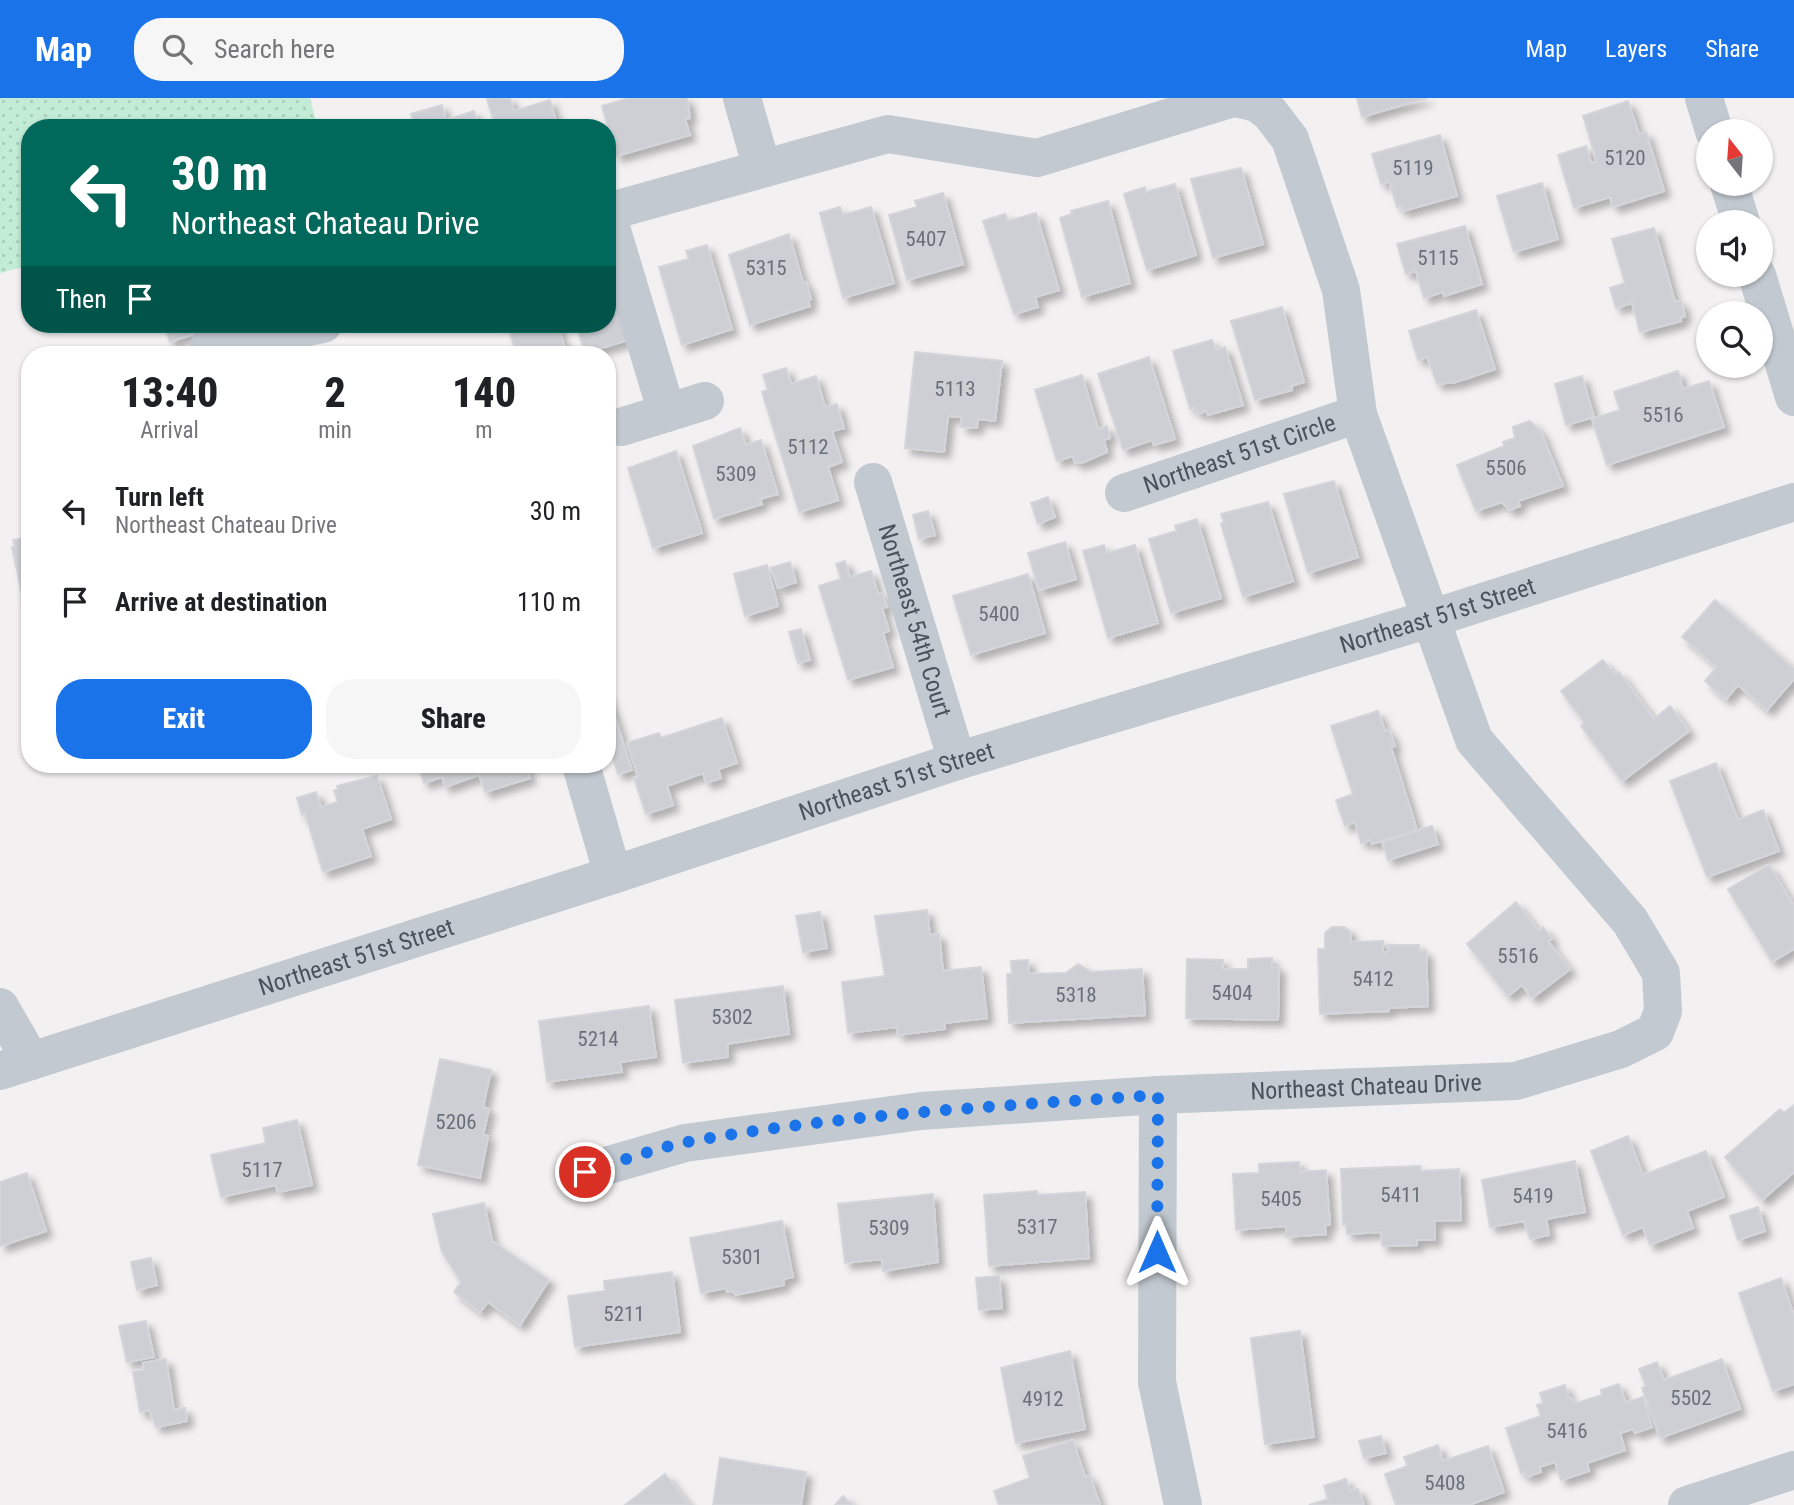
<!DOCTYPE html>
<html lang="en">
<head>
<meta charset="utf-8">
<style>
  body { margin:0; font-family:"Roboto Condensed",sans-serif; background:#f6f6f6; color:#202124; height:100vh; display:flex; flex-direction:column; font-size:26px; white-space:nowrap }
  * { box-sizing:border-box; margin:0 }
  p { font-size:23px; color:#757577 }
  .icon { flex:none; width:38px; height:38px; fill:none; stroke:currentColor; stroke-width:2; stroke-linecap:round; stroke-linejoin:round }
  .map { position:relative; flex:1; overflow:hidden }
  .sheet { position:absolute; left:21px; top:248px; width:595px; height:427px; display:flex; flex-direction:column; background:#fff; border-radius:28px; box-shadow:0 2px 5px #0004 }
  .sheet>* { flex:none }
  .banner { position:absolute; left:21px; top:21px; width:595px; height:214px; border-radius:28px; box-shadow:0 2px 5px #0004; background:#00695c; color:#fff; overflow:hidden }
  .needle { width:46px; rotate:343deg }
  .tools { position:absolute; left:1696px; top:21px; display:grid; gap:14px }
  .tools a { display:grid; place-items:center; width:77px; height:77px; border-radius:50%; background:#fff; box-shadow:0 2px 5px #0004; font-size:35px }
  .pin { position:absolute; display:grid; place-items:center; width:60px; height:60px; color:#fff; margin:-30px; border:4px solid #fff; border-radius:50%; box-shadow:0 2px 7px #0007 }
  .me { position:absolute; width:77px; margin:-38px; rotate:0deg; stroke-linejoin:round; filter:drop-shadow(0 0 5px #0008) }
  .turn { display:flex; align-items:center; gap:24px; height:147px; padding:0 35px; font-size:32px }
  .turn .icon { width:91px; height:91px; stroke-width:2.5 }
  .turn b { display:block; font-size:49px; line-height:60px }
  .then { display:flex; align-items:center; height:66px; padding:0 35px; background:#0003; gap:14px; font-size:26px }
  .eta { display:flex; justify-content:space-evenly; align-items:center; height:119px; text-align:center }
  .eta b { font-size:42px; font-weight:800; line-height:49px }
  .primary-button { display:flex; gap:14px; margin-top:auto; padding:14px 35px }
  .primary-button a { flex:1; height:80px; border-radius:28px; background:#1a73e8; color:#fff; font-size:28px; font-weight:800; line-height:80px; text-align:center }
  .primary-button a+a { background:#f6f6f6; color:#202124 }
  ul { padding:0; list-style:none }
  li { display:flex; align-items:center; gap:21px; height:91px; padding:0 35px }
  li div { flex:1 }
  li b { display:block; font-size:26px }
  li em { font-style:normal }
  header { display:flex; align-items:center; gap:42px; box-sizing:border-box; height:98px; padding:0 35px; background:#1a73e8; color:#fff }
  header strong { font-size:33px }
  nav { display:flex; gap:38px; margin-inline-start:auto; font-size:24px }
  .search { width:490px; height:63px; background:#f6f6f6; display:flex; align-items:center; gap:18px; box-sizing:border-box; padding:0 24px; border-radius:28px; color:#757577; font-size:26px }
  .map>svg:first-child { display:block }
  .park { fill:url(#park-dots) }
  .building { fill:#cdcfd4; stroke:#d4d5db; stroke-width:2; filter:url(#shadow) }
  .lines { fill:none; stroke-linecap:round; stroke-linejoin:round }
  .minor { stroke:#c2c9d0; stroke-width:38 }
  .route { stroke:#1a73e8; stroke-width:12; stroke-dasharray:0 21.6 }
  .labels { text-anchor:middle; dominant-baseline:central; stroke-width:5; stroke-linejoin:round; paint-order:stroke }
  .number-label { font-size:21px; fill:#6a707a }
  .street-label { font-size:24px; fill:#49515c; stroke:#fff }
</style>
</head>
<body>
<header>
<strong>Map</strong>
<div class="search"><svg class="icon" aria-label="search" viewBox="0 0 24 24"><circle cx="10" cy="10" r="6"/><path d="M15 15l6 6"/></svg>Search here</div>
<nav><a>Map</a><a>Layers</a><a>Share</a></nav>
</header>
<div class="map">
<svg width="1794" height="1407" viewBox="0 0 1794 1407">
  <defs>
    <pattern id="park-dots" width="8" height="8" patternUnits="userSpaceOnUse" patternTransform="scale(1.75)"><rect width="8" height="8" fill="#c2ecd6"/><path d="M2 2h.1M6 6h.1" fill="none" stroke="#a8ccba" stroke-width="1.8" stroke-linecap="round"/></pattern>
    <filter id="shadow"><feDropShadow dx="6" dy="6" stdDeviation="3.5" flood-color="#0004"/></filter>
  </defs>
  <rect width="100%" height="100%" fill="#f2f0f0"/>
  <!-- park -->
  <path class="park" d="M0,0h310l6,23 -28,7h-258v137l-30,8z"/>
  <!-- building -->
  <path class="building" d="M510,0l4,13 36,-11 8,28h-62l-9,-29z
    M629,0h58l3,20 -5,1 5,16 -74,21 -14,-50z
    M1357,0h70l-65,19z
    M1628,3l11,33 7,-2 18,59 -51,16 -3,-10 -36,11 -16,-53 28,-9 5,17 6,-1 -14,-46z
    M442,7l4,15 28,-9 5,17h-63l-5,-14z
    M1440,37l17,61 -54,15 -2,-5 -4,1 -8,-26 -8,3 -9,-30z
    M1241,70l22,76 -50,14 -22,-79z
    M1542,85l16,56 -44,13 -17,-56z
    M1175,86l21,71 -49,15 -23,-76 21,-7 1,5z
    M943,95l20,71 -56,16 -18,-65 28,-8 -2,-6z
    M1108,103l22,82 -48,14 -22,-79 12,-4 -1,-3z
    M840,109l3,8 28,-8 23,76 -51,15 -23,-85z
    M1036,115l23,77 -24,7 3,10 -24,7 -31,-93 22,-7 3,7z
    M1465,128l17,58 -38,12 -1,-4 -19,6 -8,-27 -10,3 -9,-30z
    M1654,130l21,74 6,-1 4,15 -5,2 1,3 -41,11 -8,-29 -16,5 -6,-20 15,-5 -13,-44z
    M789,136l14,49 3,-1 5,17 -3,1 2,6 -60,19 -21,-70z
    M707,147l25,84 -50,16 -23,-78 30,-8 -3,-8z
    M607,178l21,64 -43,13 -9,-29h31z
    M1282,209l22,75 -13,4 1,4 -37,10 -24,-79z
    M1476,212l19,59 -39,13 -19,2 -10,-27 -9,3 -9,-29z
    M164,226h44l1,5 -39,13z
    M507,226h50l10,31h-50z
    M1212,242l4,10 9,-3 18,58 -35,10 -2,-4 -8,3 -3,-7 -5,2 -17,-58z
    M915,254l87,9 -7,60 -17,-2 -1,9 -16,-1 1,-10 -14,-1 -4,36 -39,-4z
    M1149,259l26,82 -21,6 -2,-5 -29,10 -25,-76z
    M786,270l5,16 25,-8 9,31 12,-3 7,24 -12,3 10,31 -14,5 10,33 -39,12 -37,-120 6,-2 -5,-15z
    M1678,273l5,18 26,-8 15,46 -117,38 -15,-46 28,-9 -6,-18z
    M1082,277l16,54 9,-3 3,12 -6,2 3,12 -23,10 -9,1 -2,-7 -16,5 -22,-71z
    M1582,278l12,41 -28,8 -11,-41z
    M1530,323l11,11 22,54 -45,15 2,5 -10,4 -8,-8 -26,9 -19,-46 47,-19 -1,-4 12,-4 -2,-11z
    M740,330l6,17 15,-5 17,54 -18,5 2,5 -48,15 -21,-73z
    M676,353l26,82 -49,15 -25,-80z
    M1334,383l24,76 -50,16 -24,-79z
    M1048,399l7,20 -17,7 -7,-21z
    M1268,404l25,79 -50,16 -22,-73 3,-1 -3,-9z
    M928,413l7,24 -16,4 -6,-24z
    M1197,421l24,79 -50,15 -22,-74 28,-8 -2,-5z
    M30,439v95l-18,-85h3l-2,-7z
    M1065,444l11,37 -37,11 -11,-37z
    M1104,447l3,8 28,-8 23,78 -50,15 -25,-87z
    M845,463l5,16 21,-6 7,23 4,-1 5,14 -5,1 7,23 -6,2 10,34 -45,13 -29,-94 22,-7 -5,-15z
    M790,464l6,20 -18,6 -7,-20z
    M767,467l11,41 -33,10 -11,-42z
    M1028,476l17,59 -74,22 -18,-59z
    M1715,502l79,69v10l-27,31 -29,-25 -12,14 -21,-18 12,-14 -35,-30z
    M801,531l9,31 -12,3 -9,-31z
    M1603,562l12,15 4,-3 35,47 16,-13 19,25 -67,50 -41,-55 4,-3 -24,-32z
    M607,595l25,77 -14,4 -11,-35z
    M1378,613l7,20 4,-1 6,16 -4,1 26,83 -45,14 -1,-4 -10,3 -6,-21 -10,4 -9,-26 17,-6 -22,-68z
    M722,620l15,45 -19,6 3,9 -15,5 -3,-10 -36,13 6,19 -27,9 -12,-36 4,-1 -11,-34 32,-10 2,5z
    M1716,665l22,57 25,-10 16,41 -72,26 -37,-96z
    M418,667h108l4,13 -45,14 -6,-17 -34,12 -3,-10 -18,6z
    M377,678l14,43 -29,10 9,27 -48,16 -18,-59 -3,2 -5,-17 19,-6 5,15 17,-5 -4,-11 4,-2 -1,-3z
    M1432,728l6,18 -50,16 -6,-18z
    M1769,767l25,41v43l-22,13 -44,-73z
    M1516,804l23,29 4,-4 9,12 -4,2 22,28 -38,29 -10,-13 -14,11 -41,-52z
    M927,812l3,25 9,-1 4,37 38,-4 6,51 -43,5 1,6 -47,6 -1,-8 -49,6 -6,-51 43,-6 -10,-60z
    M820,814l7,36 -24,4 -7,-36z
    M1332,829h12l6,4 1,11 32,-1v11h5v-7h31v6h7l2,55 -39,2v3l-69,3 -2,-65h7v-16z
    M1272,860v9h7l-1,53 -92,-2 1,-59 36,1 -1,9h26v-10z
    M1028,862l1,14 37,-1 12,-9 13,8 51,-3 3,46 -136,8 -2,-49h5l-1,-13z
    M783,888l6,48 -62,10 1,13 -45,6 -8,-63z
    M649,908l7,51 -36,5 2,10 -75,10 -8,-61z
    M440,961l51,11 -8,37 6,2 -6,26 5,1 -8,42 -62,-13z
    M1794,1007v67l-32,28 -37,-43 55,-48 4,4z
    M297,1022l15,65 -34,7 -2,-7 -55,12 -10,-42 55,-12 -3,-15z
    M1628,1038l15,39 63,-24 18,46 -37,14 6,17 -43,17 -7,-18 -20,8 -32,-84z
    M1575,1063l10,51 -39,7 3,16 -19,4 -6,-18 -34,6 -8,-47z
    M1299,1064l1,10 26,-2 4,55h-5l1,9 -40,3v-11l-50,4 -3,-56 26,-1v-9z
    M1420,1068l1,5 38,-2 2,51 -27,1 1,19h-18v5l-35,1 -1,-14 -34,2 -1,-10 -3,1 -2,-56z
    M27,1075l19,58 -46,15v-64z
    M1037,1093l1,4 47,-3 4,66 -100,8 -5,-71z
    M933,1096l5,68 -55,9 -1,-12 -37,4 -7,-59z
    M484,1105l8,38 57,39 -29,45 -32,-23 -8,10 -26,-20 7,-10 -19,-30 -9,-38z
    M1758,1109l7,24 -27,9 -8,-24z
    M782,1123l11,56 -10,2 1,6 -49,10 -1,-4 -7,1 -1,-4 -25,5 -11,-55z
    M151,1160l6,27 -20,5 -6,-28z
    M672,1174l8,60 -105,15 -7,-51 37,-5 -1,-10z
    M999,1178l3,32 -23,2 -3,-32z
    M1781,1180l13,38v68l-21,7 -34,-98z
    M146,1223l8,36 -27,5 -8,-36z
    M1300,1233l14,106 -49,7 -14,-106z
    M1070,1253l15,78 -69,14 -15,-75z
    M166,1261l8,51 11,-2 2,13 -31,6 -7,-17 -9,2 -7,-40 11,-2 -1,-7z
    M1722,1261l18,50 -80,29 -18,-50 4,-2 -7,-17 18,-7 7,18z
    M1619,1286l7,19 17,-6 9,30 -17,6 -2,-4 -13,4 5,17 -38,13 2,8 -28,9 -6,-18 -16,5 2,5 -14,5 -2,-5 -4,1 -15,-45 35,-12 -4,-11 6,-2 -3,-10 25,-8 3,11 9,7 25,-8 -1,-5z
    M1381,1338l5,17 -22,5 -5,-17z
    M1073,1342l12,37 5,-1 10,29h-101l-5,-14 36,-13 -7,-22z
    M1438,1347l5,16 45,-15 16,46 -35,13h-73l-11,-31 23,-8 -4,-9z
    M720,1360l86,14 -5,33h-88z
    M665,1376l24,31h-64z
    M1346,1381l4,12 8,-2 6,16h-55l19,-6 -4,-13z
    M843,1398l9,9h-17z"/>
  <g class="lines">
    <!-- minor -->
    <g class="minor">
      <path d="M742,0l20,70"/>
      <path d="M1704,0l10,33"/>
      <path d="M1729,86l12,38"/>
      <path d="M607,114l281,-78 149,24 196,-60"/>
      <path d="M607,116l60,199"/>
      <path d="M1757,177l37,122"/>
      <path d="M209,248l114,-22"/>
      <path d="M621,329l84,-26"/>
      <path id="s1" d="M873,384l84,279"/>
      <path id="s2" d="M1124,395l234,-79"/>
      <path d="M581,667l32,110"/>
      <path d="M0,909l31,54"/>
      <path id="s3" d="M0,973l613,-196 344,-114 476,-143 361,-116"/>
      <path d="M1158,997l-1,287 26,123"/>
      <path id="s4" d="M585,1074l100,-29 236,-32 237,-16 358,-14 105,-32 34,-17 8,-21 -2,-38 -31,-52 -156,-181 -116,-326 -17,-124 -51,-151 -20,-26 -13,-10 -21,-5"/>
      <path d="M1687,1407l107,-35"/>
    </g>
  </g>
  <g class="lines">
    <!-- route -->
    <path class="route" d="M585,1074c34,-10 68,-23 102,-30 156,-28 314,-36 471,-47l-1,157"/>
  </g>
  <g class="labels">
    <!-- number labels -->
    <g class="number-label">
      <text x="1625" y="60">5120</text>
      <text x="1413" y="70">5119</text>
      <text x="926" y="141">5407</text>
      <text x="1438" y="160">5115</text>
      <text x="766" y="170">5315</text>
      <text x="955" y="291">5113</text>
      <text x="1663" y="317">5516</text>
      <text x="808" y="349">5112</text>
      <text x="1506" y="370">5506</text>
      <text x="736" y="376">5309</text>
      <text x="999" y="516">5400</text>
      <text x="1518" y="858">5516</text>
      <text x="1373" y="881">5412</text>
      <text x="1232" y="895">5404</text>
      <text x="1076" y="897">5318</text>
      <text x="732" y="919">5302</text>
      <text x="598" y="941">5214</text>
      <text x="456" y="1024">5206</text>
      <text x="262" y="1072">5117</text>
      <text x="1401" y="1097">5411</text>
      <text x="1533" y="1098">5419</text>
      <text x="1281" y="1101">5405</text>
      <text x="1037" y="1129">5317</text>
      <text x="889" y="1130">5309</text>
      <text x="742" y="1159">5301</text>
      <text x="624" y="1216">5211</text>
      <text x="1691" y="1300">5502</text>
      <text x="1043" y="1301">4912</text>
      <text x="1567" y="1333">5416</text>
      <text x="1445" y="1385">5408</text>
    </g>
    <!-- street labels -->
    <g class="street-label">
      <text stroke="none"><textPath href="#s2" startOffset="122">Northeast 51st Circle</textPath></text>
      <text stroke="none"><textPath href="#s3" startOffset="1508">Northeast 51st Street</textPath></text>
      <text stroke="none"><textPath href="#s1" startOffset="145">Northeast 54th Court</textPath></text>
      <text stroke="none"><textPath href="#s3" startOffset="942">Northeast 51st Street</textPath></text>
      <text stroke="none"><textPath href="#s3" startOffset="374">Northeast 51st Street</textPath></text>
      <text stroke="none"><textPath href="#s4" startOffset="788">Northeast Chateau Drive</textPath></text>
    </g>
  </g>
</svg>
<div class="tools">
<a><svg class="needle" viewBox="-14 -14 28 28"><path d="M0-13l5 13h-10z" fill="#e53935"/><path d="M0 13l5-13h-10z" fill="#757577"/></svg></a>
<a><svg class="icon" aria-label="sound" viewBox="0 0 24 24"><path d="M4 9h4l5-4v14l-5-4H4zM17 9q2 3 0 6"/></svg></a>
<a><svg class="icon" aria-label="search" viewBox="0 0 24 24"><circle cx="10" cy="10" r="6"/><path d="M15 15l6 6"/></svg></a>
</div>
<div class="pin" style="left:585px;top:1074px;background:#d93025"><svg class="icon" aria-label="arrive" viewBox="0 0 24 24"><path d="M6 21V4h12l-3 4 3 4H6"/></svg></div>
<svg class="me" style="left:1157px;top:1154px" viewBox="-20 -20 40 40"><path d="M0-17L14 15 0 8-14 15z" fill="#1a73e8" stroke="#fff" stroke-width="4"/></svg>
<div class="banner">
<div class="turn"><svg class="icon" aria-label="left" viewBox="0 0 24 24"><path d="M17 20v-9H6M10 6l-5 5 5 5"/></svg><div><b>30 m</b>Northeast Chateau Drive</div></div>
<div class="then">Then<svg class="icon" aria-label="arrive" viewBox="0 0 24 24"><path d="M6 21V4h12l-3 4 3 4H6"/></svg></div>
</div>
<section class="sheet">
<div class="eta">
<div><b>13:40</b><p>Arrival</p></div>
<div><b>2</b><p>min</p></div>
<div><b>140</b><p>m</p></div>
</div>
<ul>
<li><svg class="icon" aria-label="left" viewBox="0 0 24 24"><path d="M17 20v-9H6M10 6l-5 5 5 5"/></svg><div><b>Turn left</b><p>Northeast Chateau Drive</p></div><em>30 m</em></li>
<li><svg class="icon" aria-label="arrive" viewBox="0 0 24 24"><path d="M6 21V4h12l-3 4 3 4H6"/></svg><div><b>Arrive at destination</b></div><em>110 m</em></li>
</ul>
<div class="primary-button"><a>Exit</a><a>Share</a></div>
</section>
</div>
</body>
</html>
